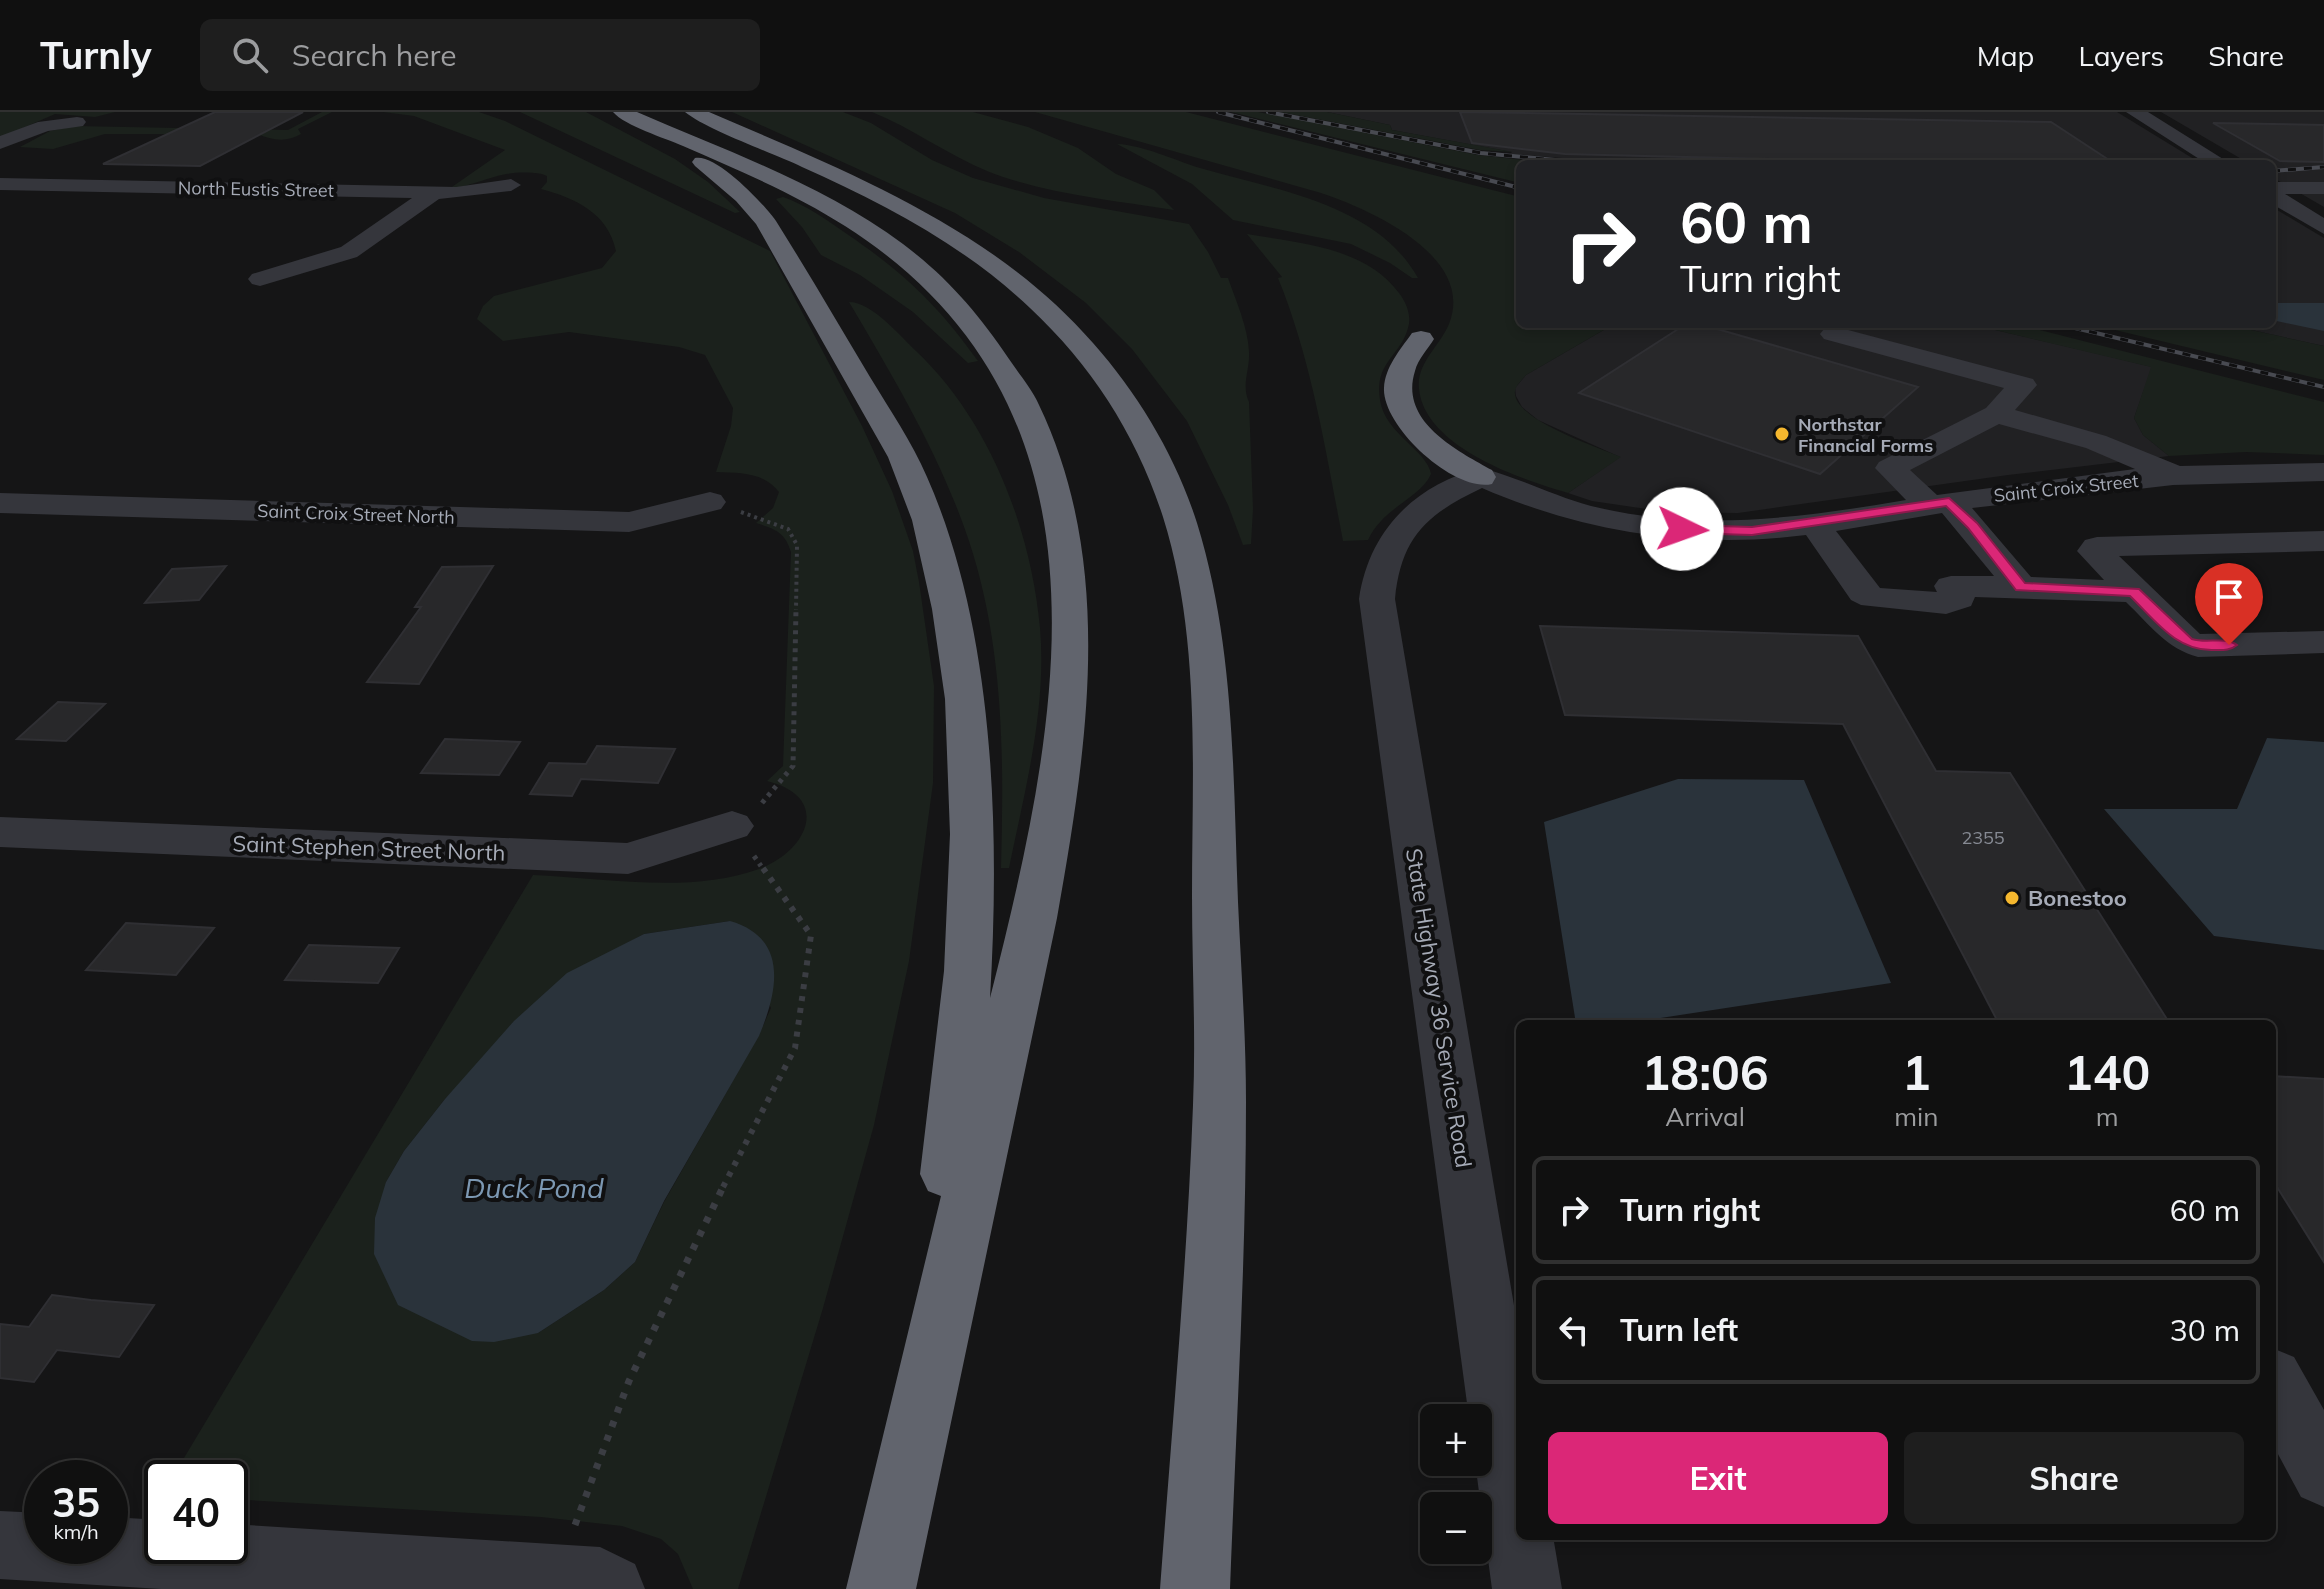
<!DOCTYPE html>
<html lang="en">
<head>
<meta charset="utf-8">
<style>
  body { margin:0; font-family:Mulish,sans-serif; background:#1e1e1e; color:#f1f3f6; height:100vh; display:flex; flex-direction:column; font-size:30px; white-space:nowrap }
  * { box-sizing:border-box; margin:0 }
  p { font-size:26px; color:#9c9d9f }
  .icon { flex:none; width:44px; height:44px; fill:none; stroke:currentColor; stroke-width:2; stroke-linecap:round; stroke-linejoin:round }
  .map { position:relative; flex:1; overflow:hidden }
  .drawer { position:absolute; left:1516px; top:908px; width:760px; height:520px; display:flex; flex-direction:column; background:#101010; border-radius:12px; box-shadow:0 4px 12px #0003,0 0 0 2px #303030 }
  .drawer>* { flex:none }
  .top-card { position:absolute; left:1516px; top:48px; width:760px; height:168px; border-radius:12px; box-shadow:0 4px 12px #0003,0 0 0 2px #303030; background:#202124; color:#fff; overflow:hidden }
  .controls { position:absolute; left:1420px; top:1292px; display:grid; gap:16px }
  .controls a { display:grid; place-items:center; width:72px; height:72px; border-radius:12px; background:#101010; box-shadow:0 4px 12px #0003,0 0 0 2px #303030; font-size:40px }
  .speed { position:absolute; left:24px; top:1348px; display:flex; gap:16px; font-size:40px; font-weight:700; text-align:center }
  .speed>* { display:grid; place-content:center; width:104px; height:104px; border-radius:50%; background:#101010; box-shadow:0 4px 12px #0003,0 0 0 2px #303030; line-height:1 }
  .speed small { font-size:20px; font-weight:400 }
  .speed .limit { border:4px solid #111; border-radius:12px; background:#fff; color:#111 }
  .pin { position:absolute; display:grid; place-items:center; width:68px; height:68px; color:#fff; margin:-82px -34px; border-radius:50% 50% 50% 0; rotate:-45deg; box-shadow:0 0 8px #0007 }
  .pin .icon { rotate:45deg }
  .me { position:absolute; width:88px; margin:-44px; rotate:93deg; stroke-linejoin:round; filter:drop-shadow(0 0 6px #0008) }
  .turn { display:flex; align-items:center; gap:28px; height:168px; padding:0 32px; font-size:36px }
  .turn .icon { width:104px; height:104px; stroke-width:2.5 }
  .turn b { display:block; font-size:56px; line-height:68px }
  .eta { display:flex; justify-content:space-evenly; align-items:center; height:136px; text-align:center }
  .eta b { font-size:48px; font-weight:700; line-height:56px }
  .button { display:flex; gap:16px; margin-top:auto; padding:16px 32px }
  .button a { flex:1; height:92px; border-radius:12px; background:#db2777; color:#fff; font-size:32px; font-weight:700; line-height:92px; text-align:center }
  .button a+a { background:#1e1e1e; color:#f1f3f6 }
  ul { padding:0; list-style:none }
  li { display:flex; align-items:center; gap:24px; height:108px; margin:0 16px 12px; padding:0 16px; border:4px solid #303030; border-radius:12px }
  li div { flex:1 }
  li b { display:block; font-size:30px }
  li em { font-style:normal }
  header { display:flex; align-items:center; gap:48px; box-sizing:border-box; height:112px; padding:0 40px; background:#101010; border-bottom:2px solid #303030 }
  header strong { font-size:38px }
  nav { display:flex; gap:44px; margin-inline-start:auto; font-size:28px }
  .search { width:560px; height:72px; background:#1e1e1e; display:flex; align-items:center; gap:20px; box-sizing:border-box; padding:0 28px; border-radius:12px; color:#9c9d9f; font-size:30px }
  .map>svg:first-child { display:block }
  .built { fill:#212123 }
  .green { fill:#1b211c; fill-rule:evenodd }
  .water { fill:#2a333b }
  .building { fill:#28282a; stroke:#2f2f33; stroke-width:2 }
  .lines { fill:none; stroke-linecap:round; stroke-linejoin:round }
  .path-far3 { stroke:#3b3d43; stroke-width:4; stroke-dasharray:3 4; stroke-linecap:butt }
  .path-far2 { stroke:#3b3d43; stroke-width:5; stroke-dasharray:4 5; stroke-linecap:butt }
  .path-far1 { stroke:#3b3d43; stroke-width:6; stroke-dasharray:5 7; stroke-linecap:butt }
  .path { stroke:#3b3d43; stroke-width:7; stroke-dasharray:6 9; stroke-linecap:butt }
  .minor { fill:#35363c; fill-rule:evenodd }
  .highway { fill:#61646d; fill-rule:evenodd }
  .rail-casing { stroke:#484a51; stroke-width:4 }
  .rail { stroke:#101011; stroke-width:3; stroke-dasharray:8; stroke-linecap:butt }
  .route { fill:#db2777; stroke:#8e194d; stroke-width:2 }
  .poi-dot { fill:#f5b72e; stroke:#101011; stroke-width:3 }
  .labels { text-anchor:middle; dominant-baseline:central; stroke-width:8; stroke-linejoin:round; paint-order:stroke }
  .far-street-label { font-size:18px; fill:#a6abb7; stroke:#101011 }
  .far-poi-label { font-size:18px; font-weight:bold; fill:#a6abb7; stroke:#101011; text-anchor:start }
  .number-label { font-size:18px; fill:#868a93 }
  .street-label { font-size:22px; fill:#a6abb7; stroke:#101011 }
  .poi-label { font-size:22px; font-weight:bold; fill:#a6abb7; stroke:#101011; text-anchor:start }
  .near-water-label { font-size:28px; font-style:italic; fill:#7c98b3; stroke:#101011 }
</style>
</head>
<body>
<header>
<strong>Turnly</strong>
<div class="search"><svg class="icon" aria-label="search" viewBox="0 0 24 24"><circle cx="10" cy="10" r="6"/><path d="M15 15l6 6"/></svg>Search here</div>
<nav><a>Map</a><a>Layers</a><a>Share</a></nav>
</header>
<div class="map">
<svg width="2324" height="1477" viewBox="0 0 2324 1477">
  <rect width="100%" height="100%" fill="#151516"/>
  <!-- built -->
  <path class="built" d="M1327,0h790l85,52 -603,-3 -89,-7 2,-2 -120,-22 -2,-5z
    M2161,0h163v95l-52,-30v-13h-22z
    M2272,95l52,31v108l-100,-22h48z
    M1614,212h356l141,33 41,10 -18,51 9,17 26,21 -161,19 -270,38 -71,-1 -75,-11 -24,-8 52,-36 -82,-37 -16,-13 -6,-11 -1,-8 11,-13z"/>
  <!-- green -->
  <path class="green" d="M0,0h115l-20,5 -40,-3 -55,24z
    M322,0h10l-34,17 3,5c-15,9 -29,6 -44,0h-152l-52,15 -33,-2 30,-16 24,-5 214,4z
    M383,0h96l26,9 265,130 92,175 30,65 21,60 6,31 15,104 -1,97 -24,178 -35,164 -51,183 -85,281h-45l-15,-35 -17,-15 -39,-13 -81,-9 -311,-18v-21h-58l361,-603c70,3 158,19 226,-6 49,-18 73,-72 8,-88l16,-15 8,-214c-6,-20 -16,-23 -35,-29l17,-15 6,-16c-15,-20 -39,-19 -63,-20l15,-46 2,-18 -28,-53 -26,-8 -110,-15 -66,9 -26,-22 6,-13 11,-10 108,-28 14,-17c-8,-38 -41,-53 -75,-62l6,-7v-6l-5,-2c-43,-6 -54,9 -93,15l56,-39 -91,-34zM730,809l41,87 -12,27 -95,167 -29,60 -31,28 -66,43 -152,-151 18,-31 41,-52 164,-146 35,-19z
    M520,0h66l89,47 33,23 32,30 -5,1z
    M732,0h111l28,11 61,37 41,18 71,20 145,26 19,28 13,26h7c8,23 20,49 21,74 1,19 -8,32 0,50l4,107 -2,35 -8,1 -15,-40 -41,-84 -55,-72 -46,-46 -67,-51 -64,-39z
    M872,0h101l55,15 50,21 38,26 38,16 20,20c-62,-10 -129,-16 -187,-39 -41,-17 -75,-43 -115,-59z
    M1035,0h151l334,85v127h94l-88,51c-4,5 -10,10 -11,16 -4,28 84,57 106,66l-53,36c-48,-14 -143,-46 -149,-104 -3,-26 21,-43 30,-65 27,-68 -80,-115 -128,-131z
    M1231,0h27l220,43 82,9h-40v19z
    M1280,0h47l63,13 2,5 121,22 -33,-2z
    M1117,32c26,1 57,16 83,24 75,22 176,35 218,110h-6l-22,-15 -39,-19 -118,-24 -41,-36z
    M783,85c23,8 44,23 64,37 57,39 90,70 131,127l-10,2 -55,-51 -53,-37 -39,-20 -19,-28 -26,-28z
    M1247,122c52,9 118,13 152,59 7,9 13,23 9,35 -8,29 -34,34 -28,72 5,34 47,50 51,74 -10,24 -48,33 -63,66l-25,1c-17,-88 -31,-180 -65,-263l4,-1z
    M849,190c23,0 50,33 67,49 73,69 115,177 124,277 7,80 -15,162 -31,240h-8c3,-110 3,-221 -32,-327 -28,-84 -75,-163 -120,-239z
    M1970,212h46l308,78v53l-78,-3 -77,4 -26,-21 -9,-17 17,-51z
    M2090,212h134l100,22v34z"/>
  <!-- water -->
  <path class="water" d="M2272,191h52v28l-52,-11z
    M2267,626l57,4v208l-110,-14 -110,-127h133z
    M1678,667l126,1 87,203 -270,41h-45l-32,-202z
    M730,809c59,17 48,70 29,115l-95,165 -29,61 -31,28 -66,43 -44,9 -22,-1 -74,-36 -24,-51 1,-36 11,-36 18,-31 41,-52 69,-78 53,-48 77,-39z"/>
  <!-- building -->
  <path class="building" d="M215,0h88l-103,54 -97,-2z
    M1460,0l591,10 64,42h-150l-400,-10 -93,-11z
    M2213,11l111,2v37l-44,-1z
    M1686,212h14l218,63 -98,87 -241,-81z
    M226,454l-27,34 -54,3 27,-34z
    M493,454l-74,118 -52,-2 54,-75h-6l27,-40z
    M1540,514l318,10 78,135 74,2 160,251h-171l-156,-300 -278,-9z
    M58,590l47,2 -39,37 -49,-2z
    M445,627l75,3 -21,33 -78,-2z
    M597,634l78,3 -17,34 -77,-4 -9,17 -42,-2 19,-31 37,1z
    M126,811l88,5 -38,47 -90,-5z
    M309,833l90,3 -21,35 -93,-3z
    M2272,964l52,3v183l-52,-83z
    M52,1183l39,5 63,5 -35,52 -62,-7 -23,32 -34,-4v-54l29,3z"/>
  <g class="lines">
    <!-- path-far3 -->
    <path class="path-far3" d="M741,400l47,17 9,16 -1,65"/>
    <!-- path-far2 -->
    <path class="path-far2" d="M762,691l31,-37 3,-158
      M754,744l7,10"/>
    <!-- path-far1 -->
    <path class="path-far1" d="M723,1075l72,-139 16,-113 -51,-71"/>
    <!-- path -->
    <path class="path" d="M575,1413l54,-144 95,-196"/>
    <!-- minor -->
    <path class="minor" d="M2126,0h22l83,52h-24z
      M77,5l6,1 3,4 -3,4 -35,5 -48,18v-13l38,-14z
      M0,66l456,9 55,-8 10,6 -10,6 -72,8 -82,58 -97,29 -8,-2 -4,-5 4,-5 89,-27 71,-49 -412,-8z
      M2272,70h52v12h-39l39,24v16l-52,-30z
      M1833,214l200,53 4,6 -22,25 91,26 74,30 144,-3v18l-151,4 -201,23 59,69 73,3 -27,-29 8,-11 12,-3 227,-6v20l-205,5 81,78 124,-3v22l-126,4c-31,-8 -49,-33 -72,-55l-151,-5 -4,9 -25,8 -85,-9 -10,-5 -45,-65c-112,14 -220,-2 -324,-47 -55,26 -81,49 -87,111l125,742v195h33l9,53h-70l-17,-127h3v-44h-9l-110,-819c10,-68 55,-114 122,-131 37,9 72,28 110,38 106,26 210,12 315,-6l-31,-32 4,-6 107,-54 18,-20 -180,-49 -4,-5 4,-5zM1999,312l87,24 49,21 -198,26 -27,-25zM1942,401l52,63h-43l-12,3 -5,7 3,6 -57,-4 -44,-57z
      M710,380l11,3 5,7 -5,7 -92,23 -629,-19v-20l629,19z
      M732,699l15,5 7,10 -7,10 -119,38 -628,-27v-30l627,26z
      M2272,1236l22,9 30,53v97l-23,-10 -29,-54z
      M0,1399l42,2v33h68v-29l52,3v26h68v-22l370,23 35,17 10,25h-484l-161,-10z"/>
    <!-- highway -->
    <path class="highway" d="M613,0h24c90,39 187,73 266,132 45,34 75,69 106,115 10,15 23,30 30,46 77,161 48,344 18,513l-141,671h-70l95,-393 -13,-5 -8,-17 24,-203 6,-137 -5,-135 -13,-90 -20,-89 -24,-63 -132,-233 -20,-23 -41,-35 -3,-4 3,-4c21,-5 69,46 81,63 32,51 63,104 94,156 20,33 42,65 57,100 68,154 73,355 63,521 70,-277 139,-591 -145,-772 -50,-32 -107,-56 -162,-80 -18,-8 -58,-20 -70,-34z
      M685,0h24c137,59 284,116 384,231 46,52 83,114 104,180 38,123 36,252 41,379 3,67 8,133 8,200 0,162 -10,325 -16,487h-70c12,-161 27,-323 33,-484 3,-70 -1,-139 -1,-209 0,-124 9,-258 -29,-379 -26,-81 -71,-151 -133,-209 -65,-62 -147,-105 -228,-141 -29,-14 -95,-37 -117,-55z
      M1421,219l9,2 4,6c-6,10 -16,20 -19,32 -16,50 41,79 77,99l4,7 -4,7c-37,9 -110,-57 -108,-96 1,-21 16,-38 28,-55z"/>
    <!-- rail casing -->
    <g class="rail-casing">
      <path id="rail" d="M1218,0l302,76
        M1268,0l213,41 116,11
        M2272,59l52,-4
        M2058,212l266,63"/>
    </g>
    <!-- rail -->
    <use href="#rail" class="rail"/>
  </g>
  <!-- route -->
  <path class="route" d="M1949,386l28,25 48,60 114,6 53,50c15,5 33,-3 45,6 -7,6 -15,5 -24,5 -37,1 -58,-30 -83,-54l-114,-6 -48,-62 -22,-22 -194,29 -70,-2 -6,-4 6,-4 70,2z"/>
  <!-- markers -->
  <g class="poi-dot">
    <circle cx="1782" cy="322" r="8"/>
    <circle cx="2012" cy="786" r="8"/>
  </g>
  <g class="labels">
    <!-- far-street labels -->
    <g class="far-street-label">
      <text transform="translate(256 77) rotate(1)">North Eustis Street</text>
      <text transform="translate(2066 376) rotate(-6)">Saint Croix Street</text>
      <text transform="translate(356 402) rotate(2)">Saint Croix Street North</text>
    </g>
    <!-- far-poi labels -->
    <g class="far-poi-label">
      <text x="1798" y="312">Northstar<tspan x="1798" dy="21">Financial Forms</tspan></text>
    </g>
    <!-- number labels -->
    <g class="number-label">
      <text x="1983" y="725">2355</text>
    </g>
    <!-- street labels -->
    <g class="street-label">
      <text transform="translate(369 736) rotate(2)">Saint Stephen Street North</text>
      <text transform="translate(1439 896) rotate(81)">State Highway 36 Service Road</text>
    </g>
    <!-- poi labels -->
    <g class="poi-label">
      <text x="2028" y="786">Bonestoo</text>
    </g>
    <!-- near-water labels -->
    <g class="near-water-label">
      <text x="534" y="1075">Duck Pond</text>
    </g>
  </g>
</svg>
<div class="controls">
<a>+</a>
<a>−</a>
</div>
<div class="speed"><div>35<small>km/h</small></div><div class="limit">40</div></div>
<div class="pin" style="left:2229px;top:533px;background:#d93025"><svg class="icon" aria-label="arrive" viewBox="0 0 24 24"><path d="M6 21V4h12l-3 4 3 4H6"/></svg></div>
<svg class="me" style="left:1682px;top:417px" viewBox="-20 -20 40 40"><circle r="19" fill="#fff"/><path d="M0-13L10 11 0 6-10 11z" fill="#db2777"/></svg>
<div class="top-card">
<div class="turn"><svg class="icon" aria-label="right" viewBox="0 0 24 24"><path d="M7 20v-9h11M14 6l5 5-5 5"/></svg><div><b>60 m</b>Turn right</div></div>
</div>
<section class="drawer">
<div class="eta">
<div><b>18:06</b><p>Arrival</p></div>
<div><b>1</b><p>min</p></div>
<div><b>140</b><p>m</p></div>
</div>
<ul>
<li><svg class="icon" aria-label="right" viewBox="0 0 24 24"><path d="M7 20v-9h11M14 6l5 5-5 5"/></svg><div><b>Turn right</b></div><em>60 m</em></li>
<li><svg class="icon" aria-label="left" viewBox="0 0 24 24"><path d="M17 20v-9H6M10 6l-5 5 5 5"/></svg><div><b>Turn left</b></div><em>30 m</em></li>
</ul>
<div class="button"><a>Exit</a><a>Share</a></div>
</section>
</div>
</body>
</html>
